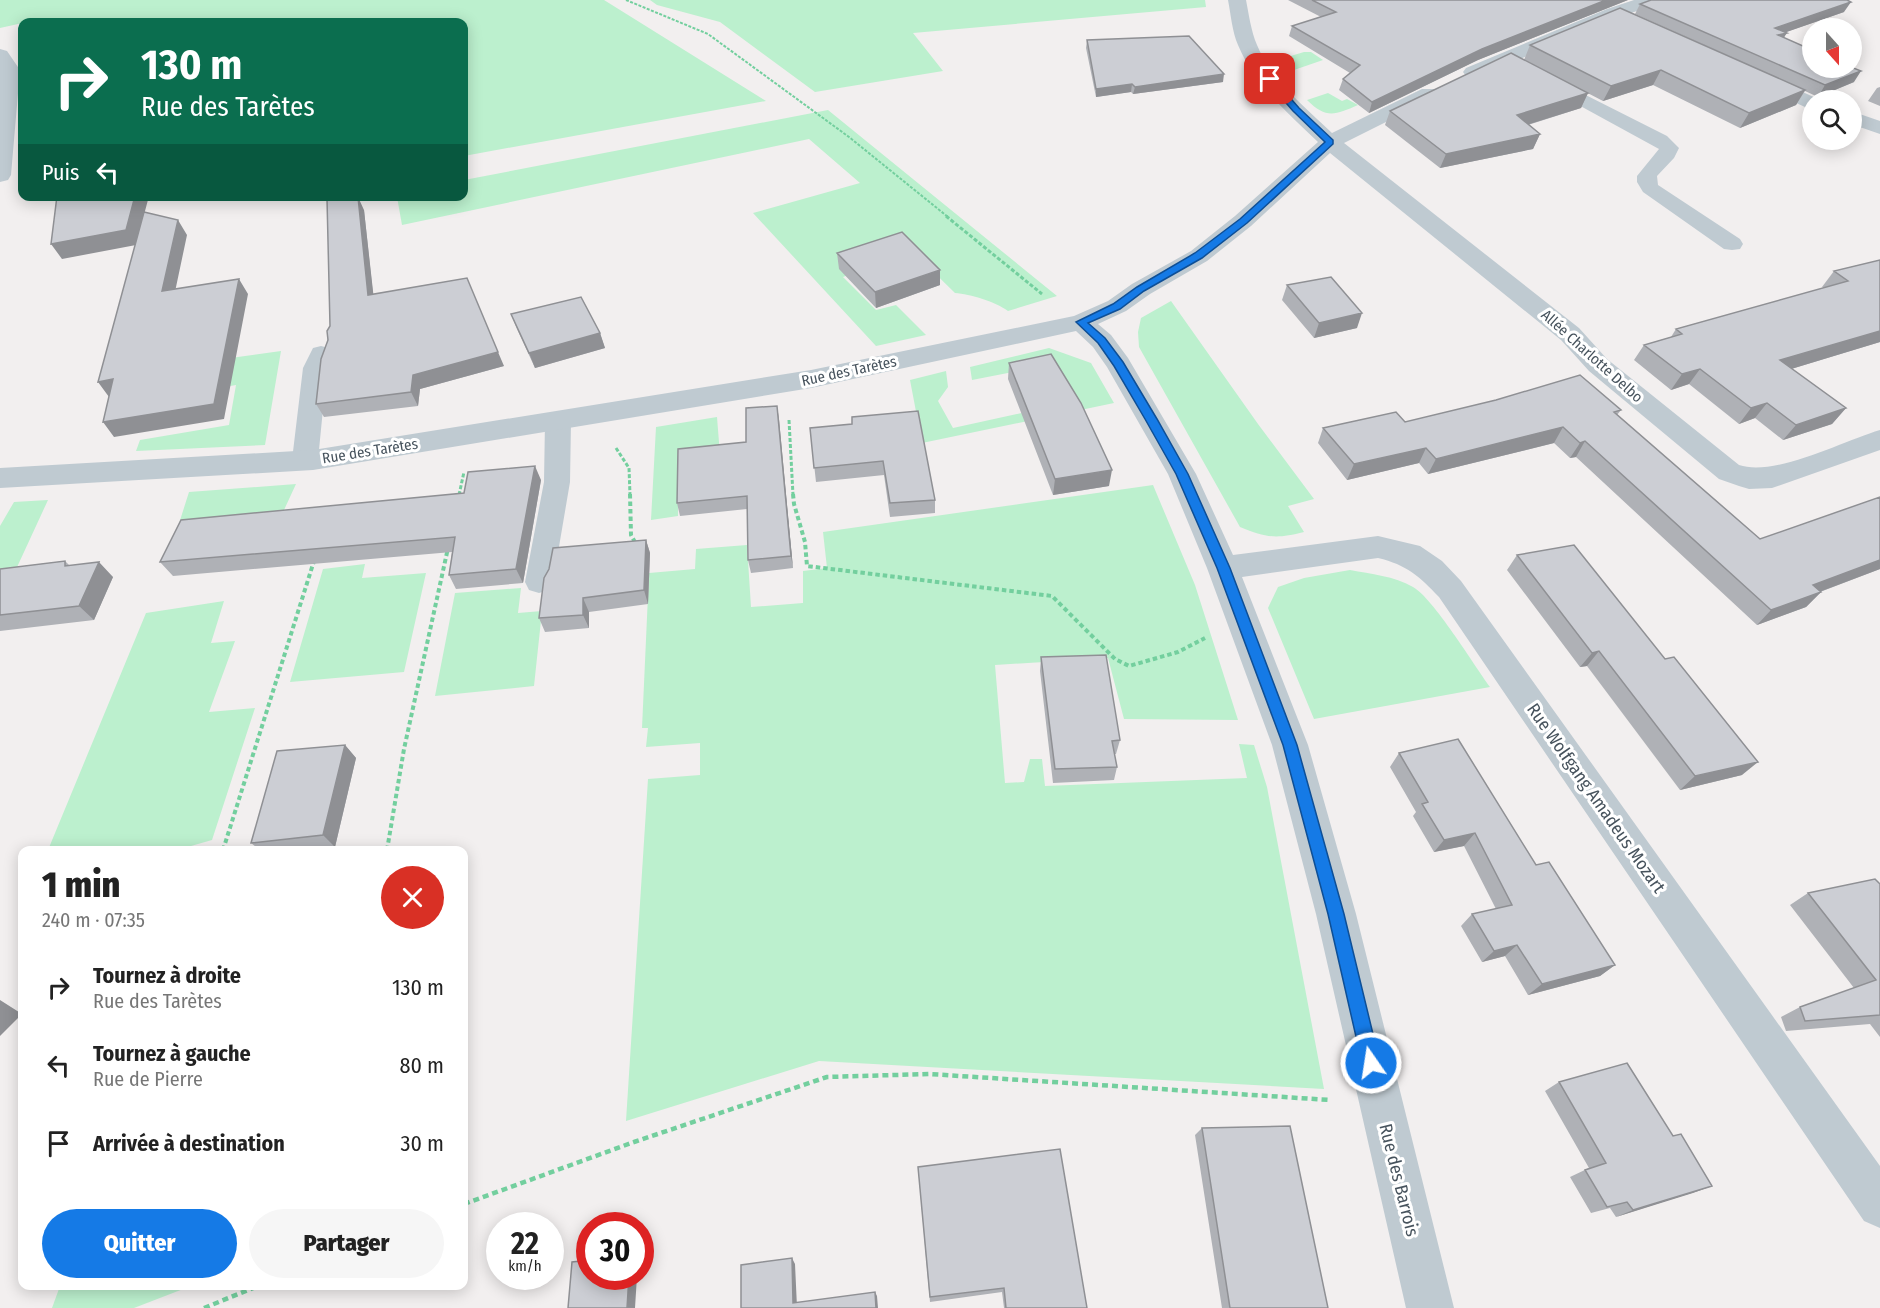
<!DOCTYPE html>
<html lang="fr">
<head>
<meta charset="utf-8">
<style>
  body { margin:0; font-family:"Fira Sans Condensed",sans-serif; background:#f6f6f6; color:#222; height:100vh; display:flex; flex-direction:column; font-size:22px; white-space:nowrap }
  * { box-sizing:border-box; margin:0 }
  p { font-size:20px; color:#767676 }
  .icon { flex:none; width:33px; height:33px; fill:none; stroke:currentColor; stroke-width:2; stroke-linecap:round; stroke-linejoin:round }
  .map { position:relative; flex:1; overflow:hidden }
  .side { position:absolute; left:18px; top:846px; width:450px; height:444px; display:flex; flex-direction:column; background:#fff; border-radius:12px; box-shadow:0 3px 15px #0003 }
  .side>* { flex:none }
  .guide { position:absolute; left:18px; top:18px; width:450px; height:183px; border-radius:12px; box-shadow:0 3px 15px #0003; background:#0b6e4f; color:#fff; overflow:hidden }
  .needle { width:39px; rotate:159deg }
  .controls { position:absolute; left:1802px; top:18px; display:grid; gap:12px }
  .controls a { display:grid; place-items:center; width:60px; height:60px; border-radius:50%; background:#fff; box-shadow:0 3px 15px #0003; font-size:30px }
  .speed { position:absolute; left:486px; top:1212px; display:flex; gap:12px; font-size:30px; font-weight:700; text-align:center }
  .speed>* { display:grid; place-content:center; width:78px; height:78px; border-radius:50%; background:#fff; box-shadow:0 3px 15px #0003; line-height:1 }
  .speed small { font-size:15px; font-weight:400 }
  .speed .limit { border:9px solid #d22; background:#fff; color:#111 }
  .pin { position:absolute; display:grid; place-items:center; width:51px; height:51px; color:#fff; margin:-26px; border-radius:12px; box-shadow:0 3px 9px #0006 }
  .me { position:absolute; width:66px; margin:-33px; rotate:347deg; stroke-linejoin:round; filter:drop-shadow(0 0 4px #0008) }
  .turn { display:flex; align-items:center; gap:21px; height:126px; padding:0 24px; font-size:27px }
  .turn .icon { width:78px; height:78px; stroke-width:2.5 }
  .turn b { display:block; font-size:42px; line-height:51px }
  .then { display:flex; align-items:center; height:57px; padding:0 24px; background:#0003; gap:12px; font-size:22px }
  .round { display:grid; place-items:center; flex:none; width:63px; height:63px; border-radius:32px; background:#f6f6f6 }
  .overview { display:flex; align-items:center; justify-content:space-between; height:102px; padding:0 24px }
  h1 { font-size:36px; font-weight:800; line-height:45px }
  .action { display:flex; gap:12px; margin-top:auto; padding:12px 24px }
  .action a { flex:1; height:69px; border-radius:36px; background:#157ae6; color:#fff; font-size:24px; font-weight:800; line-height:69px; text-align:center }
  .action a+a { background:#f6f6f6; color:#222 }
  ul { padding:0; list-style:none }
  li { display:flex; align-items:center; gap:18px; height:78px; padding:0 24px }
  li div { flex:1 }
  li b { display:block; font-size:22px }
  li em { font-style:normal }
  .map>svg:first-child { display:block }
  .green { fill:#bcf0ce }
  .lines { fill:none; stroke-linecap:round; stroke-linejoin:round }
  .path-far3 { stroke:#73cf9e; stroke-width:2; stroke-dasharray:3 1.5; stroke-linecap:butt }
  .path-far2 { stroke:#73cf9e; stroke-width:3; stroke-dasharray:4 2; stroke-linecap:butt }
  .path-far1 { stroke:#73cf9e; stroke-width:4; stroke-dasharray:4.5 3; stroke-linecap:butt }
  .path { stroke:#73cf9e; stroke-width:4.5; stroke-dasharray:6 4; stroke-linecap:butt }
  .service { fill:#bfcad1; fill-rule:evenodd }
  .minor { fill:#bfcad1; fill-rule:evenodd }
  .wall { fill:#afb1b6 }
  .shaded-wall { fill:#8f9094 }
  .building { fill:#ccced4; stroke:#8f9094; stroke-width:1.5 }
  .route { fill:#157ae6; stroke:#0e4f96; stroke-width:1.5 }
  .labels { text-anchor:middle; dominant-baseline:central; stroke-width:6; stroke-linejoin:round; paint-order:stroke }
  .far-street-label { font-size:15px; fill:#47535d; stroke:#fff }
  .street-label { font-size:18px; fill:#47535d; stroke:#fff }
</style>
</head>
<body>
<div class="map">
<svg width="1880" height="1308" viewBox="0 0 1880 1308">
  <rect width="100%" height="100%" fill="#f2efef"/>
  <!-- green -->
  <path class="green" d="M0,0h604l162,101 -302,55v-134h-418l-1,-4 -45,10z
    M650,0h555l1,7 -293,26 30,38 -128,21 -95,-70 -63,-17z
    M1304,52h7l12,8 -29,10 -10,-12z
    M1328,93l14,8 5,-2 11,6c-23,10 -32,14 -51,-5z
    M828,110l229,186 -49,15c-12,-9 -38,-17 -53,-18l-51,-50 -45,28 -16,6 33,33 20,-5 30,30 -50,11 -123,-133 107,-30 -51,-44 -407,86 -5,-28 67,-1v-16z
    M1171,301l87,123 56,75 -26,7 16,26c-28,7 -37,6 -64,-5l-101,-180 -1,-15 3,-14z
    M1049,348l42,15 23,40 -192,40 -12,-63 36,-9 2,16 -10,14 15,27 119,-26 -23,-37 -77,15 -2,-13z
    M281,351l-16,94 -129,6 4,-11 89,-15 7,-40 -28,5 -28,-25z
    M717,417l3,38 -42,4v57l-27,4 5,-93z
    M296,484l-18,39 -102,10 13,-41z
    M1153,485l42,100 43,135 -114,-1 -16,-61 -113,7 10,118 19,-1 6,-23h12l3,27 202,-8 -8,-34 15,1 13,42 57,302 -505,-28 -193,60 22,-342 52,-4v-32l-54,4 2,-19h-6l7,-155 46,-4 1,-20 51,-4 4,62 52,-4v-32l24,-3 -4,-36z
    M48,500l-48,104v-78l14,-24z
    M365,564l-3,14 64,-5 -22,99 -114,10 33,-113z
    M1350,570c21,4 44,6 63,17 20,11 61,78 77,100l-176,32 -46,-111 10,-21 26,-9z
    M521,588l-3,25 24,-2 -8,75 -99,10 20,-103z
    M224,601l-13,42 24,-2 -26,71 46,-4 -43,132 -35,10h-129l98,-237z
    M60,1286h131l-57,22h-82z"/>
  <g class="lines">
    <!-- path-far3 -->
    <path class="path-far3" d="M626,0l82,34 141,103 99,80"/>
    <!-- path-far2 -->
    <path class="path-far2" d="M946,216l96,78
      M789,420l4,75
      M616,448l13,20 1,27
      M459,495l5,-23"/>
    <!-- path-far1 -->
    <path class="path-far1" d="M630,494l1,41 5,9
      M793,494l1,10 11,38 2,24 245,30 63,63 14,7 49,-14 27,-14
      M459,496v-2
      M223,850l91,-289
      M387,850l17,-101 44,-201"/>
    <!-- path -->
    <path class="path" d="M464,1204l170,-62 193,-65 102,-3 401,26
      M204,1308l54,-22"/>
    <!-- service -->
    <path class="service" d="M1548,76l119,60 12,12 -5,10 -17,18 1,9 82,54 3,5 -3,5 -8,1 -8,-1 -81,-57 -6,-10v-6l22,-27 -117,-64 -3,-4 3,-4z
      M321,346l8,2 4,5 -6,15 -9,92 -4,6 -9,3 -9,-3 -4,-6 11,-92 10,-20z
      M558,413l9,2 4,6 -1,61 -17,100 -4,8 -10,3 -10,-3 -4,-8 19,-100 1,-61 4,-6z"/>
    <!-- minor -->
    <path class="minor" d="M1228,0h18c3,15 5,31 11,45 15,36 48,62 75,88l90,-44h14l3,4 -3,4 -92,46 235,185 28,31 132,106c36,12 104,-24 141,-35v20l-108,38 -23,1 -10,-3 -20,-7 -130,-108 -28,-31 -231,-187 -79,73 -44,35 -57,33 -24,17 -28,13 13,11 17,23 68,116 37,81 145,-19 42,10 22,15 19,20 419,585v62l-16,-7 -425,-624c-20,-21 -32,-32 -61,-39l-136,19 66,168 48,169 98,394h-48l-90,-394 -44,-169 -65,-177 -39,-94 -61,-107 -14,-20 -17,-16 -265,57 -498,82 -313,18v-20l313,-18 498,-80 263,-54 34,-15 24,-17 59,-33 44,-35 83,-74c-30,-29 -64,-58 -80,-97 -6,-14 -7,-30 -10,-45z
      M1634,0h27l-3,4 -39,13 -139,59h-14l-3,-4 3,-4 141,-59z
      M0,49l7,2 13,19 -9,105 -3,5 -8,2z
      M1759,73l7,2 54,25h-8v9l-7,-2 -53,-24 -3,-4 3,-4z
      M1851,111l29,10v13l-29,-10z"/>
  </g>
  <!-- wall -->
  <path class="wall" d="M1288,0h340l-150,60 -109,53 -30,-23 4,-11 7,-6 -61,-37 3,-10 29,-9z
    M1640,4l204,8 -58,20 -2,6 70,44 -36,15 -13,-6 -9,14 -56,23 -87,-43 -50,16 -79,-41 6,-15 210,16 -105,-47z
    M1087,40l136,42 -90,12 -2,-2 -35,5 -10,-49z
    M1880,87v19l-12,-5 9,-13z
    M1588,93l-7,15 -53,17 12,9 -7,15 -93,19 -55,-43 5,-14z
    M364,210l9,84 131,72 -84,23 -2,17 -94,11 -8,-13 14,-78z
    M837,253l103,32 -64,23 -37,-39z
    M1880,260v82l-89,27 55,39 -14,16 -49,16 -28,-22 -16,6 -50,-40 -18,6 -37,-30 10,-15 27,-8 5,-8 148,-41 -2,-1 12,-16z
    M1287,285l70,43 -43,10 -32,-38z
    M511,314l89,19 5,15 -70,20 -18,-39z
    M1009,363l100,123 -56,9 -45,-116z
    M777,406l16,162 -42,5 -3,-13 -1,-51 -67,7 -3,-13 69,-61z
    M1621,410l-4,5 143,124 120,-42v72l-60,23h1l-15,15 -49,18 -181,-168 -6,1 -16,-15 -126,31 -9,-11 -72,17 -29,-37 5,-15 82,-6z
    M852,424l83,76v13l-45,4 -6,-42 -68,7 -6,-54z
    M541,480l-18,103 -67,6 -7,-14 3,-23 -279,24 -13,-14 304,-69z
    M646,540l4,13 -2,51 -59,8v16l-44,4 -6,-14z
    M1517,555l148,104 77,116 -62,15 -93,-124 -7,1 -73,-97z
    M65,561l4,4 44,12 -19,43 -94,11v-62z
    M1041,657l79,83 -4,14h-2l3,13 -3,13 -61,3 -13,-112z
    M345,745l11,13 -21,89 -29,3h-46l-9,-7z
    M1399,753l137,112 79,100 -15,11 -72,19 -23,-39 -23,6 -21,-36 11,-12 24,-5 -32,-63 -30,6 -21,-36 3,-4 -26,-45z
    M1880,884v153l-10,-13 -84,7 -5,-14 19,-10 54,-19 -64,-83 18,-12z
    M1559,1082l114,54 39,50 -96,31 -6,-9 -19,5 -21,-36 19,-9 -44,-77z
    M1202,1128l126,180h-106l-27,-173z
    M918,1167l169,141h-83l-2,-16 -72,10z"/>
  <!-- shaded-wall -->
  <path class="shaded-wall" d="M1606,0h22l-150,60 -109,53 3,-11 110,-53z
    M1851,2l-7,10 -75,26 6,-10z
    M1787,33l-7,10 -2,-8z
    M1661,70l-8,15 -50,16 8,-15z
    M1861,71l-7,11 -36,15 7,-12z
    M1224,74l-1,8 -90,12 2,-7z
    M1132,84l-1,8 -35,5v-8z
    M1805,90l-9,15 -56,23 9,-15z
    M1588,93l-7,15 -71,22 7,-15z
    M1540,134l-7,15 -93,19 6,-14z
    M135,196h14l-13,49 -74,14 -11,-15z
    M358,197l6,13 11,99 -7,-14z
    M178,220l9,15 -15,71 -10,-15z
    M940,270v15l-64,23 -1,-16z
    M239,279l9,15 -24,125 -110,18 -11,-15z
    M1362,313l-5,15 -43,10 5,-15z
    M1880,331v11l-112,34 12,-16z
    M600,333l5,15 -70,20 -6,-15z
    M498,352l6,14 -84,23 -2,17 -7,-14 2,-17z
    M1700,369l-11,15 -18,6 11,-16z
    M113,379l-4,18 -11,-15z
    M1767,403l-12,15 -16,6 12,-16z
    M777,406l2,13 14,149 -2,-12z
    M1846,408l-14,16 -49,16 13,-15z
    M1563,427l-9,16 -126,31 8,-15z
    M1585,441l-9,16 -6,1 10,-15z
    M1426,448l-7,15 -72,17 7,-16z
    M535,466l6,14 -18,103 -7,-14z
    M1112,470l-3,16 -56,9 2,-16z
    M646,540l4,13 -2,51 -4,-14z
    M1880,560v9l-82,31 15,-15z
    M99,562l14,15 -19,43 -15,-14z
    M1821,592l-15,15 -49,18 14,-15z
    M583,598l6,14v16l-6,-13z
    M1599,651l-12,15 -7,1 12,-14z
    M345,745l11,13 -21,89 -12,-12z
    M1758,762l-16,13 -62,15 15,-14z
    M1475,833l-11,13 -30,6 10,-12z
    M1517,945l-12,11 -23,6 12,-11z
    M1615,965l-15,11 -72,19 14,-11z
    M0,1000l22,14 -22,22z
    M1712,1186l-19,7 -77,24 17,-7z
    M792,1258l3,6 2,43 -4,-4z
    M629,1276h8l-2,32h-8z
    M875,1292l2,4 1,12h-2z"/>
  <!-- building -->
  <path class="building" d="M1312,0h294l-124,49 -110,53 -29,-23 17,-14 -68,-39 44,-14z
    M1651,0h196l4,2 -76,26 12,5 -9,2 34,15v18h39v-1l10,4 -36,14 -185,-81z
    M1620,8l185,82 -56,23 -88,-43 -50,16 -81,-41z
    M1189,36l35,38 -89,13 -3,-3 -36,5 -9,-49z
    M1511,53l77,40 -71,22 23,19 -94,20 -56,-43z
    M57,196h78l-9,34 -75,14z
    M358,197l10,98 99,-17 31,74 -85,23 -2,17 -95,12 5,-45 7,-19 -1,-9 3,-5 -3,-127z
    M144,212l34,8 -16,71 77,-12 -25,125 -111,18 10,-43 -15,3z
    M902,232l38,38 -65,22 -38,-39z
    M1880,260v71l-100,29 66,48 -50,17 -29,-22 -16,5 -51,-39 -18,5 -38,-29 38,-11 -6,-5 172,-48 -14,-10z
    M1331,277l31,36 -43,10 -32,-38z
    M581,297l19,36 -71,20 -18,-39z
    M1051,354l30,49 31,67 -57,9 -46,-116z
    M1580,375l41,35 -7,2 146,127 120,-42v63l-67,25 8,7 -50,18 -186,-169 -5,2 -17,-16 -127,32 -10,-11 -72,16 -31,-36 73,-16 9,10 91,-22z
    M777,406l14,150 -43,4 -1,-64 -70,7 1,-54 68,-7v-34z
    M918,411l17,89 -45,3 -7,-42 -69,7 -4,-40 42,-4v-7z
    M535,466l-19,103 -67,6 6,-38 -295,25 21,-42 283,-27 4,-21z
    M646,540l-2,50 -61,8v17l-44,3 5,-40 5,-9 4,-21z
    M1574,545l91,114 9,-2 84,105 -63,14 -96,-125 -7,2 -75,-98z
    M65,561v5l34,-4 -20,44 -79,9v-46z
    M1106,655l14,85 -8,1 5,26 -62,2 -14,-112z
    M1458,739l78,126 13,-3 66,103 -73,19 -25,-39 -23,6 -22,-37 40,-9 -37,-72 -31,7 -22,-36 6,-2 -29,-49z
    M345,745l-22,90 -72,8 26,-92z
    M1875,879l5,5v131l-75,6 -5,-14 76,-27 -68,-87z
    M1627,1063l46,73 8,-2 31,52 -79,24 -6,-8 -20,5 -22,-37 21,-7 -47,-81z
    M1290,1126l38,182h-98l-28,-180z
    M1060,1149l27,159h-81l-2,-20 -74,9 -12,-130z
    M792,1258l1,45 82,-11 1,16h-135v-43z
    M590,1260v16h39l-2,32h-59l4,-46z"/>
  <!-- route -->
  <path class="route" d="M1267,78h6l26,30 34,32v4l-86,79 -45,35 -58,33 -24,18 -32,14 17,15 18,24 34,57 31,55 42,94 67,177 47,169 36,149 -3,6 -6,3 -6,-3 -3,-6 -34,-149 -45,-169 -66,-177 -41,-94 -31,-55 -31,-53 -16,-23 -22,-21 37,-18 24,-17 58,-34 45,-34 85,-77 -32,-31 -26,-30z"/>
  <g class="labels">
    <!-- far-street labels -->
    <g class="far-street-label">
      <text transform="translate(1592 356) rotate(42)">Allée Charlotte Delbo</text>
      <text transform="translate(849 371) rotate(-12)">Rue des Tarètes</text>
      <text transform="translate(370 451) rotate(-9)">Rue des Tarètes</text>
    </g>
    <!-- street labels -->
    <g class="street-label">
      <text transform="translate(1596 798) rotate(55)">Rue Wolfgang Amadeus Mozart</text>
      <text transform="translate(1399 1180) rotate(76)">Rue des Barrois</text>
    </g>
  </g>
</svg>
<div class="controls">
<a><svg class="needle" viewBox="-14 -14 28 28"><path d="M0-13l5 13h-10z" fill="#e53935"/><path d="M0 13l5-13h-10z" fill="#767676"/></svg></a>
<a><svg class="icon" aria-label="search" viewBox="0 0 24 24"><circle cx="10" cy="10" r="6"/><path d="M15 15l6 6"/></svg></a>
</div>
<div class="speed"><div>22<small>km/h</small></div><div class="limit">30</div></div>
<div class="pin" style="left:1270px;top:79px;background:#d93025"><svg class="icon" aria-label="arrive" viewBox="0 0 24 24"><path d="M6 21V4h12l-3 4 3 4H6"/></svg></div>
<svg class="me" style="left:1371px;top:1063px" viewBox="-20 -20 40 40"><circle r="17" fill="#157ae6" stroke="#fff" stroke-width="3"/><path d="M0-11L8 9 0 5-8 9z" fill="#fff"/></svg>
<div class="guide">
<div class="turn"><svg class="icon" aria-label="right" viewBox="0 0 24 24"><path d="M7 20v-9h11M14 6l5 5-5 5"/></svg><div><b>130 m</b>Rue des Tarètes</div></div>
<div class="then">Puis<svg class="icon" aria-label="left" viewBox="0 0 24 24"><path d="M17 20v-9H6M10 6l-5 5 5 5"/></svg></div>
</div>
<section class="side">
<div class="overview"><div><h1>1 min</h1><p>240 m · 07:35</p></div><a class="round" style="background:#d93025;color:#fff"><svg class="icon" aria-label="close" viewBox="0 0 24 24"><path d="M6 6l12 12M18 6L6 18"/></svg></a></div>
<ul>
<li><svg class="icon" aria-label="right" viewBox="0 0 24 24"><path d="M7 20v-9h11M14 6l5 5-5 5"/></svg><div><b>Tournez à droite</b><p>Rue des Tarètes</p></div><em>130 m</em></li>
<li><svg class="icon" aria-label="left" viewBox="0 0 24 24"><path d="M17 20v-9H6M10 6l-5 5 5 5"/></svg><div><b>Tournez à gauche</b><p>Rue de Pierre</p></div><em>80 m</em></li>
<li><svg class="icon" aria-label="arrive" viewBox="0 0 24 24"><path d="M6 21V4h12l-3 4 3 4H6"/></svg><div><b>Arrivée à destination</b></div><em>30 m</em></li>
</ul>
<div class="action"><a>Quitter</a><a>Partager</a></div>
</section>
</div>
</body>
</html>
